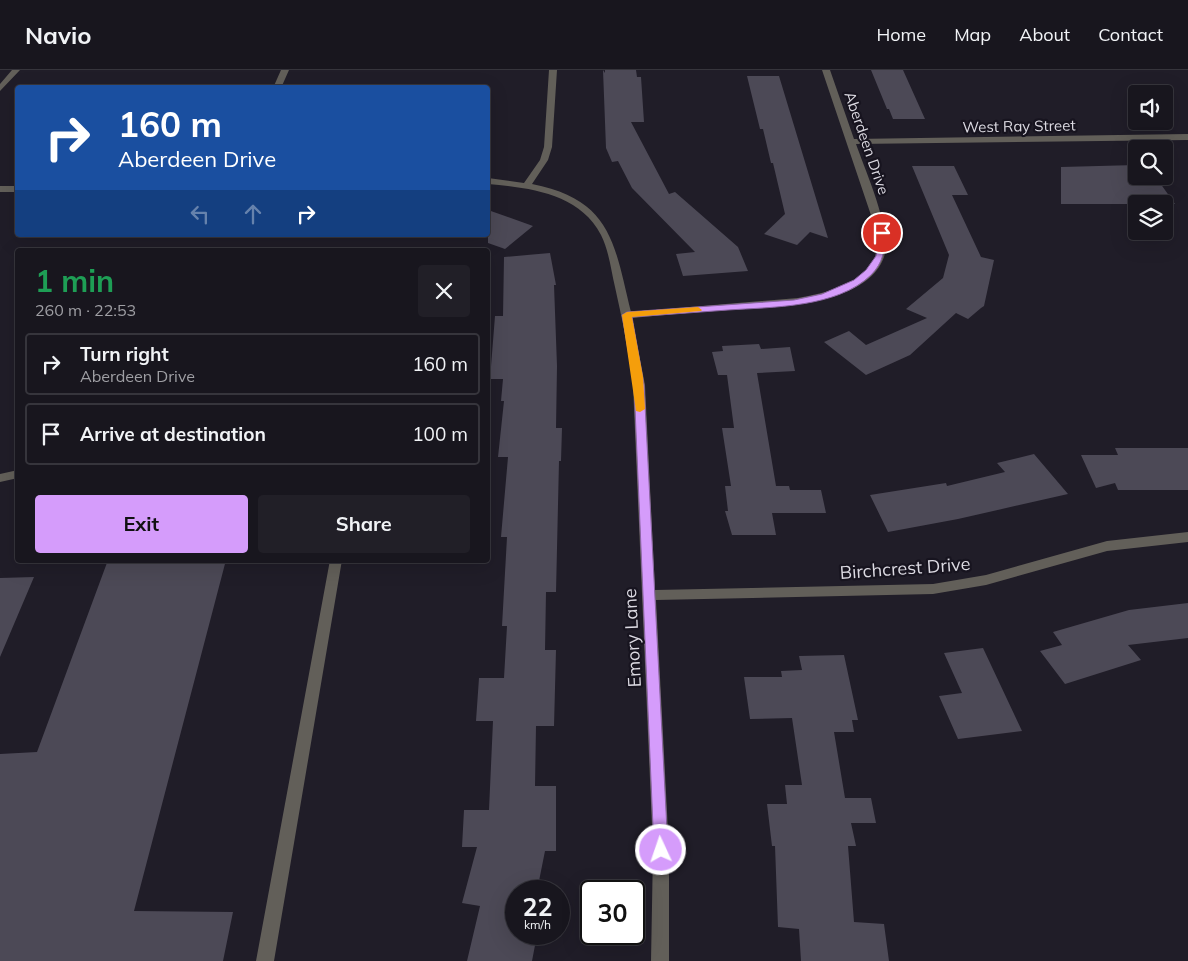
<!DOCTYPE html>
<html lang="en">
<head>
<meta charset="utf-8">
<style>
  body { margin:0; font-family:Mulish,sans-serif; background:#211f27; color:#f1f3f6; height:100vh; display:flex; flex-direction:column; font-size:19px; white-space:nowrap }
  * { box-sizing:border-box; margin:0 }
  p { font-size:16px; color:#9f9fa4 }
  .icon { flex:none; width:28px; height:28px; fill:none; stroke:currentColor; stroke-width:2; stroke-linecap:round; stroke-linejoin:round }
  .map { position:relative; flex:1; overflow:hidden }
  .details { position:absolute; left:15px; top:178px; width:475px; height:315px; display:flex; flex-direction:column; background:#18161e; border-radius:5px; box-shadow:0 5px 20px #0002,0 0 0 1px #36353c }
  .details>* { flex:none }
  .guide { position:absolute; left:15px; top:15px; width:475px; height:152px; border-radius:5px; box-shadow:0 5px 20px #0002,0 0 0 1px #36353c; background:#1a4fa0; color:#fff; overflow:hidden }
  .controls { position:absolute; left:1128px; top:15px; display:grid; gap:10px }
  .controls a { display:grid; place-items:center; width:45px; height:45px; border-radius:5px; background:#18161e; box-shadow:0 5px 20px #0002,0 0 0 1px #36353c; font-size:25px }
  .speed { position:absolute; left:505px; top:810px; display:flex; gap:10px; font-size:25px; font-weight:700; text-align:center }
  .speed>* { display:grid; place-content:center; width:65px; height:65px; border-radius:50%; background:#18161e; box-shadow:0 5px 20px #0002,0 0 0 1px #36353c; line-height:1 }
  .speed small { font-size:12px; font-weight:400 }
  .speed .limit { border:2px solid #111; border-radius:8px; background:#fff; color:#111 }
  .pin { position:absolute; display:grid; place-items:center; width:42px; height:42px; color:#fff; margin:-21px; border:2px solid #fff; border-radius:50%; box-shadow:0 1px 5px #0007 }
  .me { position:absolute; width:55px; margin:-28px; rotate:357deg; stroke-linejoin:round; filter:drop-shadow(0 0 4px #0008) }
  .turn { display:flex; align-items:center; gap:18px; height:105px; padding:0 20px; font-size:22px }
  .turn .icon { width:65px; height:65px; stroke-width:2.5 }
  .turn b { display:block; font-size:35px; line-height:42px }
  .lanes { display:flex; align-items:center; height:48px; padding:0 20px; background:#0003; justify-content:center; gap:25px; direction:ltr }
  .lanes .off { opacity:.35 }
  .round { display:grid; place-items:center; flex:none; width:52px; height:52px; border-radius:5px; background:#211f27 }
  .overview { display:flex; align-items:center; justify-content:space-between; height:85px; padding:0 20px }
  h1 { font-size:30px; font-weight:700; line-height:38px; color:#1e9e55 }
  .button { display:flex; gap:10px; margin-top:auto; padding:10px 20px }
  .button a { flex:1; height:58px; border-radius:5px; background:#d59cfb; color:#111; font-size:20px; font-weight:700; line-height:58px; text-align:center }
  .button a+a { background:#211f27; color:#f1f3f6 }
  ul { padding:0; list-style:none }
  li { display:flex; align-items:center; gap:15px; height:62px; margin:0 10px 8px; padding:0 10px; border:2px solid #36353c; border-radius:5px }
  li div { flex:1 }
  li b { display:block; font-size:19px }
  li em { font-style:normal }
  header { display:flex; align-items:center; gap:30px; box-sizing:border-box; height:70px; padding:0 25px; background:#18161e; border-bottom:1px solid #36353c }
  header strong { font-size:24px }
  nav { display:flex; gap:28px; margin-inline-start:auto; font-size:18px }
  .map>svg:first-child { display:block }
  .building { fill:#4c4956 }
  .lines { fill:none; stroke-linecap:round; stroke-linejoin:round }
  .lane { fill:#625f59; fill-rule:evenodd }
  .street { fill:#625f59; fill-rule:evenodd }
  .route { fill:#d59cfb; stroke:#8a65a3 }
  .slow { fill:#f59e0b }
  .labels { text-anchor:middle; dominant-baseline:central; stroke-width:4.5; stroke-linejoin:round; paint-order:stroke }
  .far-street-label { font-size:15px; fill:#dcdae2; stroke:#17141f }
  .street-label { font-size:18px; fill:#dcdae2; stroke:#17141f }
</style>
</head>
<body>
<header>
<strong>Navio</strong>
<nav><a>Home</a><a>Map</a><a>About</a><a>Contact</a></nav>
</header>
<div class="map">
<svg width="1188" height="891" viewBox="0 0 1188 891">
  <rect width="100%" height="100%" fill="#201d28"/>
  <!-- building -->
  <path class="building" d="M603,0l2,3v-3h31l1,7h4l3,45h-13l38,72 6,-2 63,55 10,24 -65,5 -7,-22 19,-2 -63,-64 -14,-27 -6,1 -6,-14z
    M871,0h32l22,49h-32l-4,-10h-2z
    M747,6h32l49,162 -18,-6 -13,13 -33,-11 21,-20 -12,-51h-2l-8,-34h-3z
    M1136,95v11h19l20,28h-114v-37z
    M912,96h42l14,29h-16l29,62 13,3 -10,46 -3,2 -13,11 -12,-6 -46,42 -44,20 -42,-33 25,-11 17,14 61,-27 -21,-9 37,-31 6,-23z
    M488,140l45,16 -28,23 -17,-6z
    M550,183l6,32h-2l3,81 -1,62h6l-1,33h-2l-3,131h-10l-1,58h11l-2,76h-18l-1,60h21v65h-11l-8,40h-21v43l21,1 -5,26h-65l13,-55 -18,-3 15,-56h-15l2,-37h25l4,-89h-17l3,-43h25l3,-52h-5l5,-89h-6l7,-80h-10l6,-56h-3l2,-22h-13l5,-63h8l1,-59z
    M759,274l2,5 29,-2 5,24 -38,2 19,113h13l1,4h31l5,23h-54l4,22h-44l-7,-24h3l-3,-25h6l-9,-58h12l-7,-53h-9l-6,-23 11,-1 -1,-5z
    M1115,378h73v42h-70l-3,-7 -19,5 -15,-33h37z
    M1034,384l34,40 -110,25 -70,13 -18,-37 76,-12 1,3 58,-14 -8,-9z
    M108,490h118l-92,351 99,1 -10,49h-223v-207l37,-2z
    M34,507l-34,80v-79z
    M1188,533v35l-60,7 13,15 -76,24 -25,-33 22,-6 -9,-13 76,-22z
    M983,578l39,83 -64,8 -19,-43 23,-3 -18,-40z
    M844,585l14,65h-6l2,12h-20l11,66h26l5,25h-25l5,23h-8l6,76 30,2 5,37h-88l-2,-32 -21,-2 -3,-81h-3l-5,-42h20l-2,-19h17l-10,-67 -42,1 -6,-42h38l-1,-6 21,-1 -3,-14z"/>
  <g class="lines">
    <!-- lane -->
    <path class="lane" d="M18,400v8l-18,4v-8z
      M330,490h12l-68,401h-18z"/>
    <!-- street -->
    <path class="street" d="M12,0h8l-20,21v-7z
      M281,0h8l-8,18h-8z
      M549,0h8l-5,77 -4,13 -16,24c80,16 82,59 99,128l167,-14c26,-5 66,-13 77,-41 2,-7 2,-17 2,-24l-55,-163h8l24,69 334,-5v6l-332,4c9,26 37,88 28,113 -18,50 -113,50 -157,53 -32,2 -63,5 -95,8l13,67 10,205 278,-6 53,-9 121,-34 81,-9v10l-81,9 -121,34 -53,9 -277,6 13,250v111h-18l2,-111 -20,-465c-3,-33 -11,-65 -18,-98 -4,-17 -6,-36 -14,-52 -22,-42 -72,-47 -113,-51v-6l36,5 16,-23 4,-13z
      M0,116h18v6h-18z"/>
  </g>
  <!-- route -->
  <path class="route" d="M879,162l7,1c-1,17 -3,30 -15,42 -34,33 -99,32 -143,35 -32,2 -64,5 -96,7l12,68 24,465 -2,5 -5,2 -5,-2 -2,-5 -20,-465 -12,-70 5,-3 167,-12 28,-6 32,-14 12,-10 10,-14z"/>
  <!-- slow -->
  <path class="slow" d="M698,237l4,3 -1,1 -69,6 11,60 2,32 -5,3 -4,-1 -14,-96 5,-3z"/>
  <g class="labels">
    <!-- far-street labels -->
    <g class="far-street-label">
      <text transform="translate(1019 56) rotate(-1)">West Ray Street</text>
      <text transform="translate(867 73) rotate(71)">Aberdeen Drive</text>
    </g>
    <!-- street labels -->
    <g class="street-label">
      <text transform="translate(905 498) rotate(-4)">Birchcrest Drive</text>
      <text transform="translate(632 568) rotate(-93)">Emory Lane</text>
    </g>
  </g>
</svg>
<div class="controls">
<a><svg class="icon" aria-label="sound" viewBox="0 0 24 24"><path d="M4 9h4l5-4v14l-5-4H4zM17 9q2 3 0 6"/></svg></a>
<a><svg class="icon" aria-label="search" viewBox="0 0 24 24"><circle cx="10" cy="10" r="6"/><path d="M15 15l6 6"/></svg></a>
<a><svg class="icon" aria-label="layers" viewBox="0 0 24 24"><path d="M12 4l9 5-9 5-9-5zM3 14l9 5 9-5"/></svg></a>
</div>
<div class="speed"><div>22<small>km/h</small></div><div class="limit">30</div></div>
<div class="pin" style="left:882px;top:163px;background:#d93025"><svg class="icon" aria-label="arrive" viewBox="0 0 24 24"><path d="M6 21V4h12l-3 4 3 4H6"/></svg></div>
<svg class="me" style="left:661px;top:780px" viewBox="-20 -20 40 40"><circle r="17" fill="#d59cfb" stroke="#fff" stroke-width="3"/><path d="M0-11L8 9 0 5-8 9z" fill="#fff"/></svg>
<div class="guide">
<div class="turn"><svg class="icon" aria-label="right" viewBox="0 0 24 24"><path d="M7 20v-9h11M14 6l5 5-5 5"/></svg><div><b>160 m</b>Aberdeen Drive</div></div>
<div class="lanes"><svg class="icon off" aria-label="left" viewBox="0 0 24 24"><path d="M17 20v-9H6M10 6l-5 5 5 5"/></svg><svg class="icon off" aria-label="ahead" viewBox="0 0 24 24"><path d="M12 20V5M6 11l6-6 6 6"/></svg><svg class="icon" aria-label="right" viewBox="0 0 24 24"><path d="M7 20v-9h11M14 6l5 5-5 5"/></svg></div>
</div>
<section class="details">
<div class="overview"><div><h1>1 min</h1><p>260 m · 22:53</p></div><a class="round"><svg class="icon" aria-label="close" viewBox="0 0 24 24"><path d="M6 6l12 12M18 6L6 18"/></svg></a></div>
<ul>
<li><svg class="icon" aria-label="right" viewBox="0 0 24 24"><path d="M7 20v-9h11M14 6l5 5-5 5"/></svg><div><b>Turn right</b><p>Aberdeen Drive</p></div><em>160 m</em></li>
<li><svg class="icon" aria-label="arrive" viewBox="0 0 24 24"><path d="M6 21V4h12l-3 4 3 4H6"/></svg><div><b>Arrive at destination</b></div><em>100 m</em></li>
</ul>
<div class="button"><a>Exit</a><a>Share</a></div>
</section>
</div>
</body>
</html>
